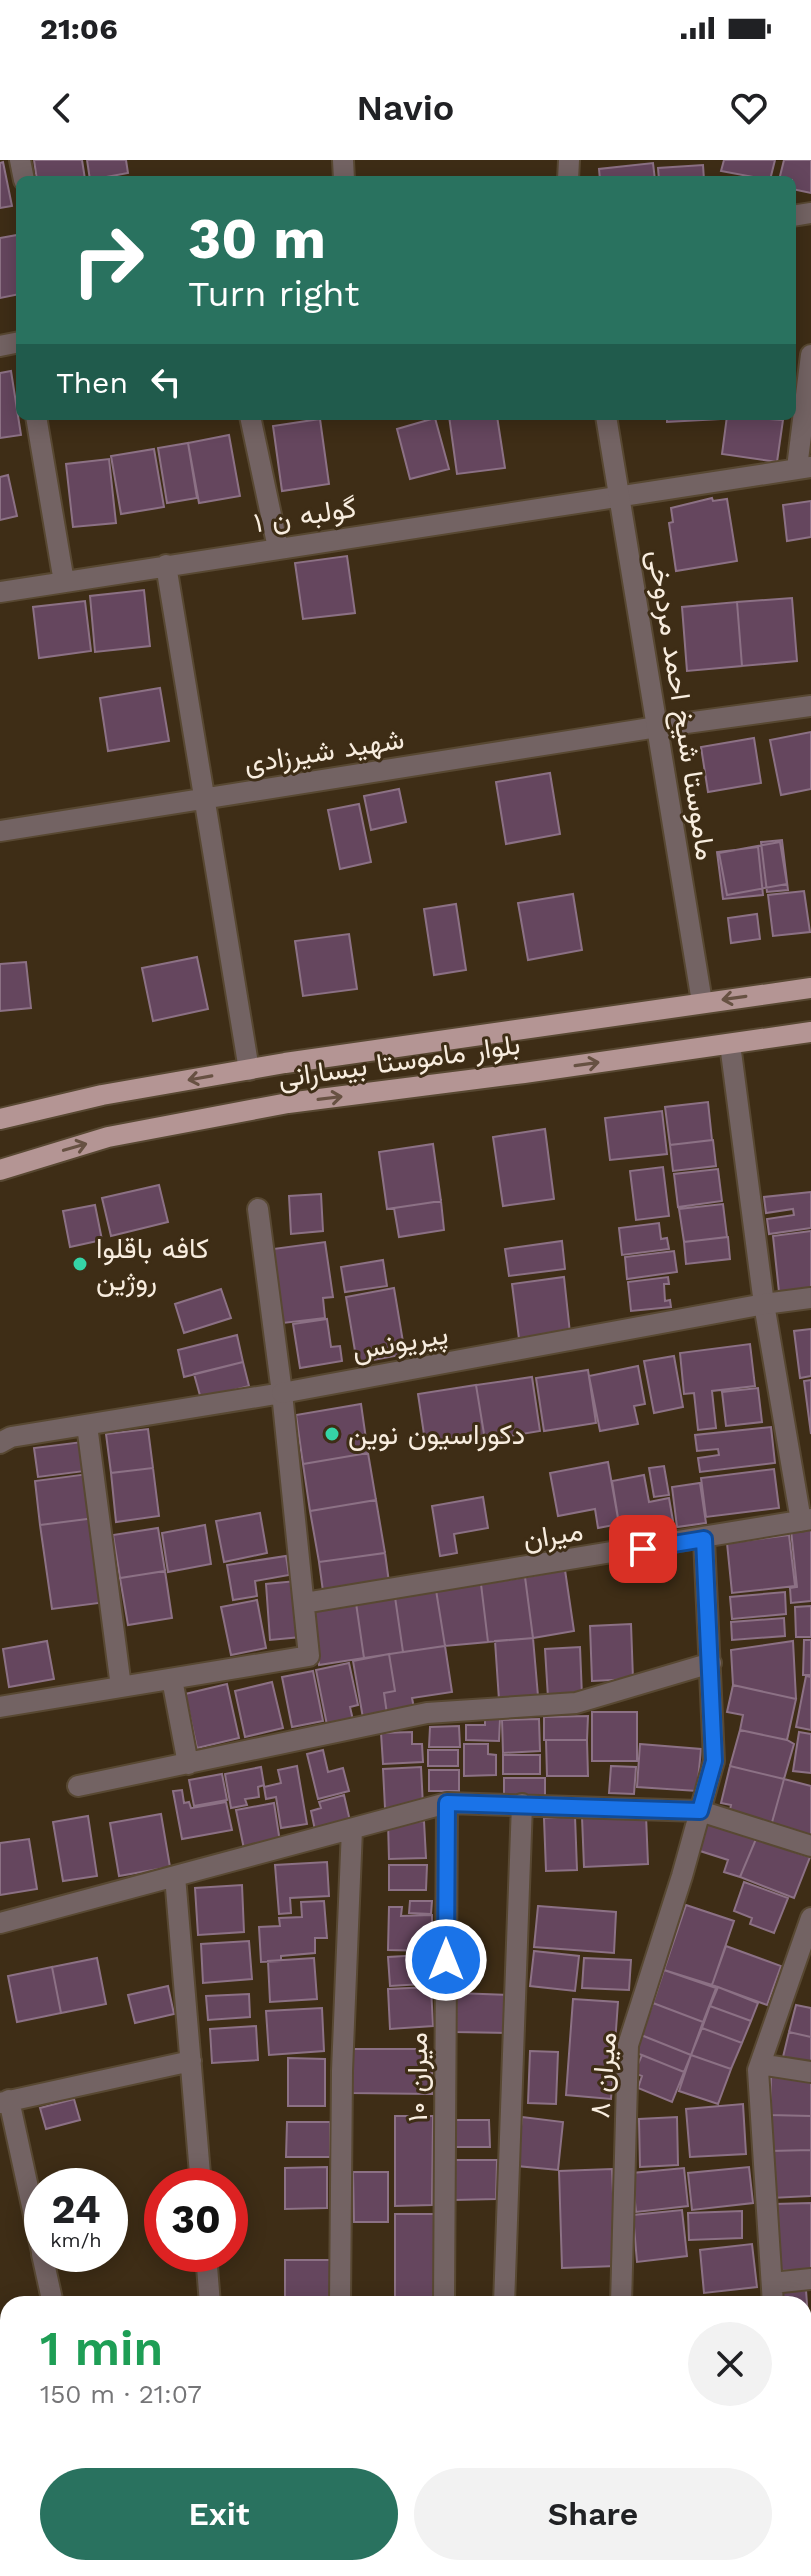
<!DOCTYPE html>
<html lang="en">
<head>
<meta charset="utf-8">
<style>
  body { margin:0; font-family:"Work Sans",Vazirmatn,sans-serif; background:#f2f2f2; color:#202124; height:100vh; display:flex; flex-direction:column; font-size:30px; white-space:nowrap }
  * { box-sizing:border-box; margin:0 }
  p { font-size:26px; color:#757577 }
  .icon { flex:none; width:44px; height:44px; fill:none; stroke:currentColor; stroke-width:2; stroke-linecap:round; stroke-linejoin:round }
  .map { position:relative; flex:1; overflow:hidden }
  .side { position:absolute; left:0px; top:2136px; width:812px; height:280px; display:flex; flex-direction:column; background:#fff; border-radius:24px 24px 0 0; box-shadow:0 4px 20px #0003 }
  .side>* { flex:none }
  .guide { position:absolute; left:16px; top:16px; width:780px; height:244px; border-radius:12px; box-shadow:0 4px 20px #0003; background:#29725f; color:#fff; overflow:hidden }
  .speed { position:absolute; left:24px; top:2008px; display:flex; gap:16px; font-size:40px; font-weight:700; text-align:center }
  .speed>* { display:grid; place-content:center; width:104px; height:104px; border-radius:50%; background:#fff; box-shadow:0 4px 20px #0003; line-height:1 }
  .speed small { font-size:20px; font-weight:400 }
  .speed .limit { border:12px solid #d22; background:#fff; color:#111 }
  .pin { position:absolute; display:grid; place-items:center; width:68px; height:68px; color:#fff; margin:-34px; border-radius:16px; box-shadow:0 4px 12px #0006 }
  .me { position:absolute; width:88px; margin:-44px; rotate:0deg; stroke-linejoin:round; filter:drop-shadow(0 0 6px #0008) }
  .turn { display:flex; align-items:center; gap:28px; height:168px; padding:0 40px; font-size:36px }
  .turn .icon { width:104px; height:104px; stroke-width:2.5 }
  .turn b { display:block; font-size:56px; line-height:68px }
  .then { display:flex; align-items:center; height:76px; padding:0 40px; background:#0003; gap:16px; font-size:30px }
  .round { display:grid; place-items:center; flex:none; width:84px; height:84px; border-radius:42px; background:#f2f2f2 }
  .head { display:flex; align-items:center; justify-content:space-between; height:136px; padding:0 40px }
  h1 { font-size:48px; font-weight:600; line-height:60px; color:#1e9e55 }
  .action { display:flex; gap:16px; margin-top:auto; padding:16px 40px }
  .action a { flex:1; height:92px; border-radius:48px; background:#29725f; color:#fff; font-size:32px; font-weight:600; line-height:92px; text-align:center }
  .action a+a { background:#f2f2f2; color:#202124 }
  .status { display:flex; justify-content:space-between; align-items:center; height:56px; padding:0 40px; background:#fff; direction:ltr }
  .status svg { height:22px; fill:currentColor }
  header { display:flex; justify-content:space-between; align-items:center; height:104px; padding:0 40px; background:#fff; font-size:36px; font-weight:600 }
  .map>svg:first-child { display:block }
  .building { fill:#65465e; stroke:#8c7185; stroke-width:2 }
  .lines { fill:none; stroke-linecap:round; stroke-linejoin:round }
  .minor-casing { stroke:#584832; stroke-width:24 }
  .tertiary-casing { stroke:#584832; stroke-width:24 }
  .primary-casing { stroke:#584832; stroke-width:24 }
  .minor { stroke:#736363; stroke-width:20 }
  .tertiary { stroke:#736363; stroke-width:20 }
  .primary { stroke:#b49594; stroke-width:20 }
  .oneway { stroke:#675142 }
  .route-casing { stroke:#114b97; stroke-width:20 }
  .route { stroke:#1a73e8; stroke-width:14 }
  .poi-dot { fill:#35d4a7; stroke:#3e2d16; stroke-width:3 }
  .labels { text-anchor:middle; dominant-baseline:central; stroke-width:6; stroke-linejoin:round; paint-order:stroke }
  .street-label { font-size:28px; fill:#f8eddf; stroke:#3e2d16 }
  .poi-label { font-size:28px; fill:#f8eddf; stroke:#3e2d16; text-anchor:start }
</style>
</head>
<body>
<div class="status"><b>21:06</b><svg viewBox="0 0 49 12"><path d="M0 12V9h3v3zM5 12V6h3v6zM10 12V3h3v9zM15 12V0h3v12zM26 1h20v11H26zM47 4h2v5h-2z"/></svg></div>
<header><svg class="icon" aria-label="back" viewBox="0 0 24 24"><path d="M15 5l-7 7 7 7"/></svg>Navio<svg class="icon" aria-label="heart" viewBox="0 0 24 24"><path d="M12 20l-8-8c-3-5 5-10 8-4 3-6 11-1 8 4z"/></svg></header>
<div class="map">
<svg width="811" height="2416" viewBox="0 0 811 2416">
  <rect width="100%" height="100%" fill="#3e2d16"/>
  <!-- building -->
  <path class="building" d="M34,0h48l3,19 -48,1z
    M87,0h39l2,13 -38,7z
    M724,0h51l-5,20 -49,-9z
    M784,0h27v33l-19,-4v-9h-13z
    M3,2l9,44 -12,2v-45z
    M653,3l2,17h-55l-1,-11z
    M703,5l1,15h-45l-1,-12z
    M17,75l3,20v39l-20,4v-60z
    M11,211l10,64 -21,3v-65z
    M449,256h48l8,52 -48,6z
    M667,256h53v3l-53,3z
    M727,256l56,4 -6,42 -55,-8z
    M435,258l14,51 -39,10 -13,-50z
    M320,259l9,65 -47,7 -9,-65z
    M229,275l11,61 -41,7 -11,-60z
    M188,283l9,55 -30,5 -9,-55z
    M154,289l10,58 -43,7 -10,-58z
    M109,299l7,64 -43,4 -7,-63z
    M8,315l9,41 -17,4v-43z
    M712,338l1,3 14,-2 10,62 -61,10 -7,-48 4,-1 -2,-14z
    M811,341v36l-24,4 -4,-36z
    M347,396l8,57 -52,6 -8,-56z
    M144,430l6,56 -55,6 -5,-56z
    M792,438l5,63 -55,5 -5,-64z
    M85,441l6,50 -52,7 -6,-51z
    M737,442l5,64 -55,5 -5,-64z
    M160,528l9,53 -61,10 -8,-53z
    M811,572v57l-30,6 -11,-55z
    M754,578l7,45 -53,9 -7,-45z
    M550,613l10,61 -54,10 -10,-62z
    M399,629l7,33 -35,8 -7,-34z
    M359,644l12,58 -31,7 -12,-59z
    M782,680l6,50 -21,2 -6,-50z
    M780,682l7,42 -60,11 -8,-42z
    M758,687l5,48 -40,4 -6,-47z
    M804,731l6,41 -37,4 -5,-41z
    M573,734l9,56 -54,10 -10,-57z
    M456,744l10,66 -32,5 -10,-66z
    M757,754l3,25 -29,4 -3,-25z
    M349,774l8,55 -54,7 -8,-55z
    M197,797l11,52 -55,12 -11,-53z
    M26,802l5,46 -31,3v-47z
    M708,942l4,38 -42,5 -5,-38z
    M662,951l5,43 -57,6 -5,-42z
    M545,969l9,70 -51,7 -10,-69z
    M713,980l3,26 -43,5 -3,-26z
    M433,984l8,57 -54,8 -8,-57z
    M663,1007l6,49 -33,4 -6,-49z
    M718,1009l4,32 -44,6 -4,-33z
    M159,1025l9,37 -57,14 -9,-38z
    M811,1032v36l-42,6 -2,-15 27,-4 -1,-6 -27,4 -2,-16z
    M321,1034l2,37 -32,3 -2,-38z
    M441,1041l3,29 -45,7 -5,-29z
    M723,1044l4,33 -43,5 -5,-33z
    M95,1045l7,35 -32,7 -7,-36z
    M659,1063l2,16 6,-1 2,11 -47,6 -3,-27z
    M811,1071v57l-32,4 -6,-56z
    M728,1077l2,22 -44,5 -2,-22z
    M562,1081l3,28 -56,7 -4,-27z
    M325,1082l8,55 -10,1 2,20 -42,5 -10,-74z
    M674,1091l3,21 -50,7 -2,-22z
    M383,1100l4,26 -42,6 -4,-25z
    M564,1117l6,56 -51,6 -7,-55z
    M668,1117l1,7h-5l1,17 5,-1 1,7 -40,4 -3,-29z
    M394,1128l11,66 -48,9 -11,-66z
    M221,1129l10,29 -47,15 -9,-29z
    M327,1159l4,28 9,-1 2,15 -42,7 -7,-44z
    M811,1169v47l-11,2 -6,-47z
    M237,1175l6,27 -59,15 -6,-27z
    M750,1184l5,42 -43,5 4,37 -18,2 -4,-37 -10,1 -4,-41z
    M674,1196l9,51 -29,6 -10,-52z
    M243,1202l6,24 -48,13 -7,-25z
    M638,1206l7,38 -11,2 4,18 -38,7 -11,-55z
    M588,1210l8,53 -52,8 -8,-53z
    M532,1217l8,54 -55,9 -9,-55z
    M811,1220v54l-7,-53z
    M476,1225l9,55 -59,8 -8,-54z
    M758,1228l4,34 -36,4 -4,-34z
    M361,1244l7,49 -65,11 -7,-49z
    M771,1267l4,36 -75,9 -2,-14 21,-3 -1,-6 -21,2 -2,-16z
    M148,1269l5,39 -42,5 -5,-39z
    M82,1282l3,29 -47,6 -4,-29z
    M368,1293l8,47 -66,11 -7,-47z
    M608,1302l11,62 -21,4 -3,-19 -37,7 -8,-43z
    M664,1306l5,29 -15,2 -5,-29z
    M153,1308l6,48 -43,6 -5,-49z
    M774,1309l5,39 -73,9 -5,-39z
    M88,1314l7,44 -55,7 -5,-44z
    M644,1315l5,27 20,-4 4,23 -53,9 -8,-49z
    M700,1323l6,40 -29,4 -5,-40z
    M483,1337l5,31 -34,6 3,19 -17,3 -8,-50z
    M376,1340l9,53 -66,9 -9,-51z
    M260,1353l7,40 -43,9 -8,-41z
    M95,1358l12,84 -55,7 -12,-84z
    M205,1365l6,39 -43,8 -6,-39z
    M811,1367v74l-20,2 -1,-15 7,-1 -6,-57z
    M158,1368l7,43 -45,7 -7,-43z
    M789,1375l6,51 -63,7 -5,-50z
    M385,1393l6,44 -66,9 -6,-44z
    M286,1396l3,19 -34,6 2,15 -24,4 -6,-35z
    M565,1410l9,61 -41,7 -8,-61z
    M165,1411l7,47 -44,7 -8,-47z
    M525,1417l8,61 -45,4 -7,-58z
    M296,1421l5,56 -31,3 -4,-56z
    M481,1424l7,58 -43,4 -9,-56z
    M436,1430l9,56 -42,6 -8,-55z
    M785,1432l1,22 -54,5 -2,-22z
    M395,1437l8,55 -39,6 -8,-55z
    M257,1440l9,48 -35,7 -10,-48z
    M356,1443l8,55 -45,7 -8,-56z
    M811,1446v31h-15l-1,-30z
    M784,1458l1,18 -53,4 -1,-18z
    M631,1464l2,55 -41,2 -2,-55z
    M533,1478l5,58 -39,4 -4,-59z
    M804,1480h7v35h-8z
    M47,1481l7,38 -45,8 -6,-38z
    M793,1481l3,58 -63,-14 -2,-35z
    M445,1486l7,46 -40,6 2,10 -27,6 -3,-21 11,-2 -6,-37z
    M580,1487l2,49 -34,2 -3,-49z
    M389,1494l6,37 -11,2 3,21 -24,4 -10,-57z
    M349,1503l9,42 -8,2 3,13 -26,5 -11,-55z
    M313,1511l10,50 -31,6 -10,-50z
    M806,1516l5,1v53l-15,-3z
    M272,1522l11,46 -38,9 -10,-46z
    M227,1524l12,54 -42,10 -12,-54z
    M733,1525l63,14 -9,41 -47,-10 3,-15 -16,-3z
    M592,1552h45v49h-45z
    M588,1556l-1,24h-43v-23z
    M485,1559h15l-1,22 -33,-1v-15h19z
    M539,1559l1,32 -37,2 -1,-33z
    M459,1566l1,21h-31l1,-20z
    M740,1570l47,10 7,4 -10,35 -54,-13z
    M412,1572v12h10l1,18 -40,2 -2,-31z
    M799,1572l12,2v39l-18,-2z
    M546,1580h41l1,36h-41z
    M464,1584h24v10l8,1v20l-32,1z
    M640,1584l61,5 -4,42 -60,-4z
    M323,1590l5,22 15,-4 6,23 -31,8 -11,-45z
    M428,1590h30v16h-30z
    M503,1595h37v19h-37z
    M297,1606l10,58 -26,4 -5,-31 -10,2 -2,-12 17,-4 -3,-13z
    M611,1606l25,1 -2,27 -25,-1z
    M730,1606l54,13 -13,47 -42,-12 2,-9 -10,-2z
    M261,1607l3,18 -6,2 1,10 -14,2 2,6 -16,3 -6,-34z
    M421,1607l2,39 -38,2 -2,-39z
    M429,1610h30v21h-30z
    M222,1614l5,26 -33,6 -5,-26z
    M504,1618h41v20h-41z
    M784,1619l27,7v51l-40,-11z
    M182,1630l2,13 5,-1 2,6 35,-6 6,28 -50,9 -9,-48z
    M344,1635l6,26 -35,9 -4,-19 10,-3 -2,-6z
    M274,1643l6,39 -36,7 -8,-39z
    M161,1654l9,53 -51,9 -9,-53z
    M646,1655l2,49 -64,3 -2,-50z
    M88,1656l9,60 -34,5 -10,-59z
    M575,1656l2,54 -31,1 -2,-53z
    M424,1661l2,37 -37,1 -1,-37z
    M707,1662l49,17 -16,38 -16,-5 4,-12 -31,-10z
    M29,1679l8,50 -37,6v-52z
    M756,1679l54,18 -16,41 -54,-21z
    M327,1702l2,34 -39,2 1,15 -12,1 -4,-49z
    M389,1705h38l-1,25h-37z
    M744,1722l44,16 -14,35 -24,-9 2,-6 -18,-7z
    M242,1725l2,47 -46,3 -3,-47z
    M324,1741l3,37h-12v15l-34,3v5l-20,1 -2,-35 21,-1 -1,-8 23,-1 -1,-15z
    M410,1741h22l-1,13 -22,-1z
    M686,1745l48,16 -22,64 -48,-15z
    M538,1746l78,6 -2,41 -80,-6z
    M389,1747h13l-1,9 31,-1v36l-44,-1z
    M249,1781l3,38 -49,4 -2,-39z
    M726,1786l55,20 -14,39 -55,-20z
    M534,1791l45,5 -4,35 -45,-5z
    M422,1795l1,29 -33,2 -2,-29z
    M97,1798l9,46 -45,9 -9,-46z
    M314,1798l3,41 -47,3 -2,-41z
    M584,1798l47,2 -2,30 -47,-2z
    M52,1807l9,46 -44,9 -9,-46z
    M664,1810l52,18 -13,34 -50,-19z
    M168,1826l6,28 -39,9 -7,-28z
    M431,1827l2,39 -43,3 -2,-40z
    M718,1827l40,16 -7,18 -41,-15z
    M456,1833l54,2 -1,38 -54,-1z
    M249,1834l1,23 -42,3 -2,-24z
    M573,1839l45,3 -7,97 -45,-4z
    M653,1843l50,19 -12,33 -50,-20z
    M796,1845l15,3v29l-22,-5z
    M710,1846l41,15 -9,22 -40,-15z
    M322,1848l2,43 -55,4 -3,-44z
    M256,1866l2,34 -46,3 -2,-34z
    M702,1868l40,15 -11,26 -40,-14z
    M789,1872l22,5v25l-28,-5z
    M641,1875l50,20 -7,17 -50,-20z
    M351,1889h81v45l-81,-1z
    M530,1891l28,1 -2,52 -28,-1z
    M642,1895l42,17 -12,30 -34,-14 4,-12 -8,-3z
    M691,1895l40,14 -13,35 -39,-13z
    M288,1898l37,1v47h-37z
    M771,1917h40v39l-41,-1z
    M74,1939l6,21 -34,9 -6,-21z
    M743,1944l3,50 -56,3 -4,-48z
    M770,1955l41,1v34l-41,1z
    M395,1956h38l-1,89 -37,1z
    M522,1957l41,5 -5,48 -41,-4z
    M677,1957l1,48 -38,2 -1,-48z
    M451,1960h38l1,27h-39z
    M287,1962h43v35h-44z
    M811,1990v46l-40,2 -1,-47z
    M454,2000h43l-1,39 -42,1z
    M327,2007v41l-42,1v-41z
    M749,2007l4,36 -61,7 -4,-37z
    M684,2008l4,38 -52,6 -4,-39z
    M612,2009l4,97 -54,2 -3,-97z
    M353,2012h35v50h-34z
    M811,2043v67l-36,1 -1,-67z
    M682,2050l5,46 -50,6 -4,-47z
    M742,2051v27l-53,2 -1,-27z
    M395,2054h43v90h-43z
    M752,2084l5,43 -53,6 -4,-43z
    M285,2100h48v44h-48z
    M806,2130l3,42h-5v-28h-23l-1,-13z
    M804,2177h7v52h-7z
    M811,2296v58l-7,-2v-35z
    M39,2408h44l-1,8h-44z
    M259,2408h43l-1,8h-43z
    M469,2408h59l-2,8h-14z"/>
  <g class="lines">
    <!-- minor casing -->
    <g class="minor-casing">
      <path id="minor" d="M20,0l4,20
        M343,0l1,20
        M568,20l1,-20
        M792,56l19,-3
        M36,256l28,166
        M250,256l28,132
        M797,308l14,-113
        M166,405l83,505
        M0,432l811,-125
        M0,671l657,-104 154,-21
        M730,884l34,260 37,217
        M87,1265l34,262
        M0,1283l11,-6 271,-44
        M304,1443l507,-84
        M172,1519l16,85
        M0,1547l309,-51 -27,-263 -24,-184
        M78,1626l349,-73 149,-10 135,-40
        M175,1716l26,310
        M0,1763l447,-120 253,8 111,35
        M760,1904l51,8
        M9,1940l33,152
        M0,1943l191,-42
        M42,2094l11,50
        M206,2094l4,50
        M772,2123l39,-4
        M340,2144l2,-233 10,-242
        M444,2144l3,-501
        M504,2144l18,-500
        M621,2144l7,-259 54,-169 32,-115 -10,-222
        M773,2144l-15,-234 53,-152
        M0,2205h8
        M0,2286l8,1
        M97,2416l2,-8
        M529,2416l3,-8"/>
    </g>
    <!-- tertiary casing -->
    <g class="tertiary-casing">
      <path id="tertiary" d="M0,186l20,-4
        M606,256l96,586
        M282,1233l482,-89 47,-6"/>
    </g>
    <!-- primary casing -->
    <g class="primary-casing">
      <path id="primary" d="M0,959l102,-24 183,-32 526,-75
        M0,1010l108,-33 180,-34 236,-30 287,-41"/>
    </g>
    <!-- minor -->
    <use href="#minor" class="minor"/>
    <!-- tertiary -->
    <use href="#tertiary" class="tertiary"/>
    <!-- primary -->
    <use href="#primary" class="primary"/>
  </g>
  <!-- one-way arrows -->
  <defs><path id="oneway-shaft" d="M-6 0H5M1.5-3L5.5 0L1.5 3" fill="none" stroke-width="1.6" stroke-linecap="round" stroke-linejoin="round" transform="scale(2)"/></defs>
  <g class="oneway">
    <use href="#oneway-shaft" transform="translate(734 838) rotate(172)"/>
    <use href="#oneway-shaft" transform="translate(587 904) rotate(-8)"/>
    <use href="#oneway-shaft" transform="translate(200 918) rotate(170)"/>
    <use href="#oneway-shaft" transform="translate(330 938) rotate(-7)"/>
    <use href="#oneway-shaft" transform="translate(75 987) rotate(-16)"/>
  </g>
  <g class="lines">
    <!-- route casing -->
    <g class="route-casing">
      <path id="route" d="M446,1800l1,-157 253,8 14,-50 -10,-222 -61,10"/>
    </g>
    <!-- route -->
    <use href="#route" class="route"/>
  </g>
  <!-- markers -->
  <g class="poi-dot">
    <circle cx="80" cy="1104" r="8"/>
    <circle cx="332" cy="1274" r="8"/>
  </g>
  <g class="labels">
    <!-- street labels -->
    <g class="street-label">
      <text transform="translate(305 355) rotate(-9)">گولبه ن ۱</text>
      <text transform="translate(682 545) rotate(81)">ماموستا شیخ احمد مردوخی</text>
      <text transform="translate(324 591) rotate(-9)">شهید شیرزادی</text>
      <text transform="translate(399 901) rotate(-8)">بلوار ماموستا بیسارانی</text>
      <text transform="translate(400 1182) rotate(-10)">پیریونس</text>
      <text transform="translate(553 1375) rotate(-9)">میران</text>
      <text transform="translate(603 1915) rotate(-85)">میران ۸</text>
      <text transform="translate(417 1917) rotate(-90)">میران ۱۰</text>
    </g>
    <!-- poi labels -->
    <g class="poi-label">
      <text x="96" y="1088">کافه باقلوا<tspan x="96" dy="32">روژین</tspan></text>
      <text x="348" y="1274">دکوراسیون نوین</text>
    </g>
  </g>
</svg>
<div class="speed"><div>24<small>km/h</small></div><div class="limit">30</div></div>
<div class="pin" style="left:643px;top:1389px;background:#d93025"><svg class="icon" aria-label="arrive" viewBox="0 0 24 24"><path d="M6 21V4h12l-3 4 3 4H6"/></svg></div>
<svg class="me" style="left:446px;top:1800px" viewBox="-20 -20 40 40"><circle r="17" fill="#1a73e8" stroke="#fff" stroke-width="3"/><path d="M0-11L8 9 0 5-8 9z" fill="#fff"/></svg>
<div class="guide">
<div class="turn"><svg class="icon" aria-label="right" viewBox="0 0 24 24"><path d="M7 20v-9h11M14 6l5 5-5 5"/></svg><div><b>30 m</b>Turn right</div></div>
<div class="then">Then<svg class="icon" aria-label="left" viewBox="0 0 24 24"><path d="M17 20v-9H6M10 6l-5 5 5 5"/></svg></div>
</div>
<section class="side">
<div class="head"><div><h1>1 min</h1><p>150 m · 21:07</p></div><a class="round"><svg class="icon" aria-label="close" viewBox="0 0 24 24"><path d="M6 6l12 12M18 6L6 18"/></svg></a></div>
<div class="action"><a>Exit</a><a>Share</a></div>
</section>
</div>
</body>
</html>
